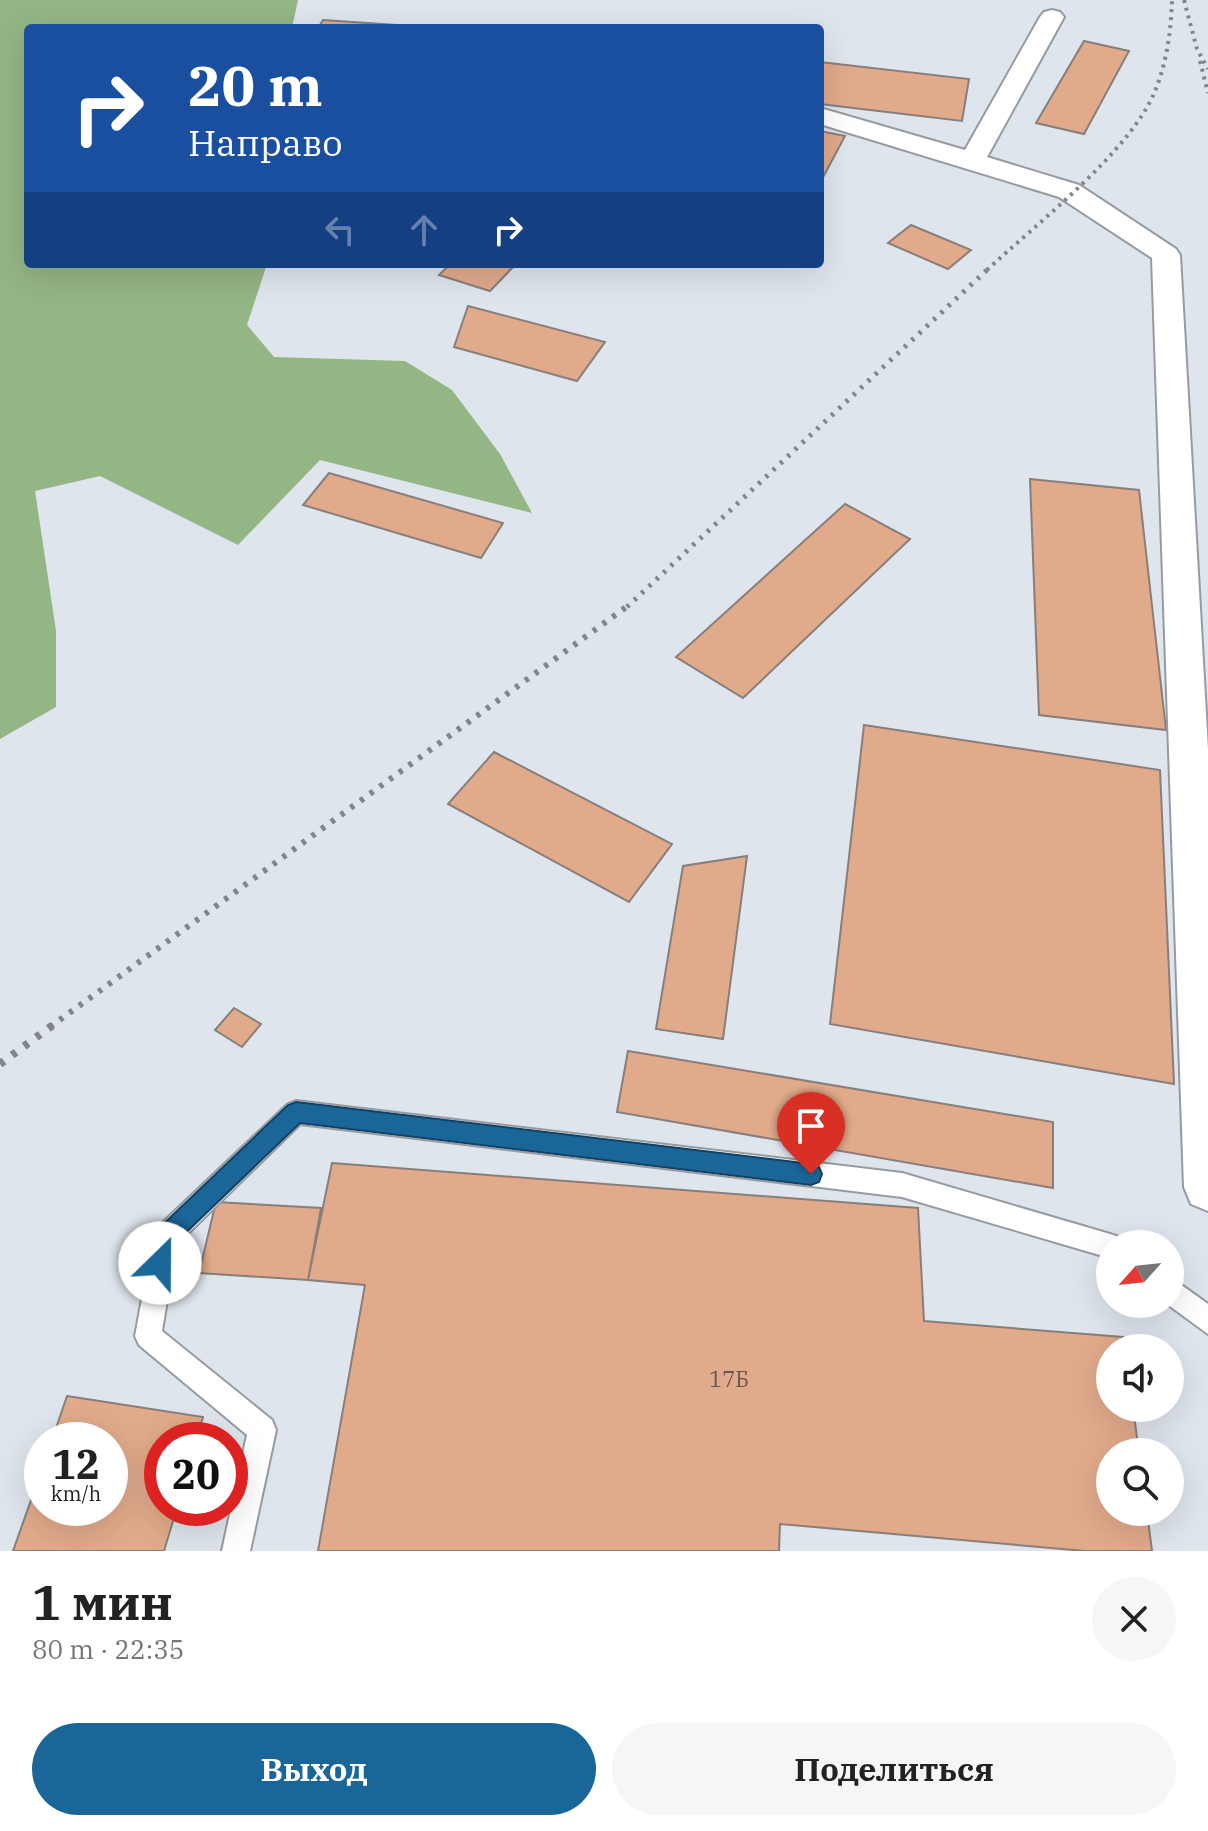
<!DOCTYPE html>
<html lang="ru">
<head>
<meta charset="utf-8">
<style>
  body { margin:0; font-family:"IBM Plex Serif",serif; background:#f6f6f6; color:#222; height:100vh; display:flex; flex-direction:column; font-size:30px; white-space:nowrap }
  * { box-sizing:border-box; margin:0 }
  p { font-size:26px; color:#767676 }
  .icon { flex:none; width:44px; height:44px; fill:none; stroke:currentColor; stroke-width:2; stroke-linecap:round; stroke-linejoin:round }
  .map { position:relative; height:1551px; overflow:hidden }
  .sheet { display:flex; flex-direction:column; background:#fff; flex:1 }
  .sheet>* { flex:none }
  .hud { position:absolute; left:24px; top:24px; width:800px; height:244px; border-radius:8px; box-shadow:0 8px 32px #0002; background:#1a4fa0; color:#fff; overflow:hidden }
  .needle { width:52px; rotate:243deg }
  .controls { position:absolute; left:1096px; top:1230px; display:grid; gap:16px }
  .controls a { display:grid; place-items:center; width:88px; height:88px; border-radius:50%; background:#fff; box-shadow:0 8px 32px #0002; font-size:40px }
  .speed { position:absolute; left:24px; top:1422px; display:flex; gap:16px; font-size:40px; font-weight:700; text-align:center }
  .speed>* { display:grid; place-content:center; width:104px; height:104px; border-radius:50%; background:#fff; box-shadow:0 8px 32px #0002; line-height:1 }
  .speed small { font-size:20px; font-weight:400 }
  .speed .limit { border:12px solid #d22; background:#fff; color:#111 }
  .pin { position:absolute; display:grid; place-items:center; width:68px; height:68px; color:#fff; margin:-82px -34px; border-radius:50% 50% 50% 0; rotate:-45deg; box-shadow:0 0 8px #0007 }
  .pin .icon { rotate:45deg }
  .me { position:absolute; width:88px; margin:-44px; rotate:23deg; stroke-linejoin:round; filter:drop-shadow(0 0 6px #0008) }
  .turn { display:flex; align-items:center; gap:28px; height:168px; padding:0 32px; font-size:36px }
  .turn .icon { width:104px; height:104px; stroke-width:2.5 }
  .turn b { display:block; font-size:56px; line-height:68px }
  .lanes { display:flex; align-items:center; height:76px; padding:0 32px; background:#0003; justify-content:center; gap:40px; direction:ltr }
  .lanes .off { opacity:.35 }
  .round { display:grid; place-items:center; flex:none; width:84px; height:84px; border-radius:42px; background:#f6f6f6 }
  .summary { display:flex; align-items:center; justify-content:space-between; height:136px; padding:0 32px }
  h1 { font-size:48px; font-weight:800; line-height:60px }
  .primary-button { display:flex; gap:16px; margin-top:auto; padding:16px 32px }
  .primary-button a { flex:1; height:92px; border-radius:48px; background:#1b6699; color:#fff; font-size:32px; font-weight:800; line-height:92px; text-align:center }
  .primary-button a+a { background:#f6f6f6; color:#222 }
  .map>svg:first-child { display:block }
  .forest { fill:#94b584 }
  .building { fill:#e1aa8b; stroke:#887f7b; stroke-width:2 }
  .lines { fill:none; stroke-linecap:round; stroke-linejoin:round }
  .service-casing { stroke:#969ba2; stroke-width:4 }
  .minor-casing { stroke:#969ba2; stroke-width:4 }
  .service { fill:#fff; fill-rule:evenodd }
  .minor { fill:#fff; fill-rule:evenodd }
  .rail-far3 { stroke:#82858b; stroke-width:4; stroke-dasharray:3 5; stroke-linecap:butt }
  .rail-far2 { stroke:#82858b; stroke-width:5; stroke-dasharray:3 7; stroke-linecap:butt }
  .rail-far1 { stroke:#82858b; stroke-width:6; stroke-dasharray:4 8; stroke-linecap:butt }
  .rail { stroke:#82858b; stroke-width:8; stroke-dasharray:5 10; stroke-linecap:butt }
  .route { fill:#1b6699; stroke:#124263; stroke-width:2 }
  .labels { text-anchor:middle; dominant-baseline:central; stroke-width:6; stroke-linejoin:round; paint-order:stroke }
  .near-number-label { font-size:22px; fill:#645852 }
</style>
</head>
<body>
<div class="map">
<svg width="1208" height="1551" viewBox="0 0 1208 1551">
  <rect width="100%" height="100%" fill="#dfe5ed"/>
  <!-- forest -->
  <path class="forest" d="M0,0h298l-6,28h-264v236h239l-20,61 27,32 131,4 47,29 48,64 32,59 -212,-53 -82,85 -138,-69 -65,15 21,140v76l-56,32z"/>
  <!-- building -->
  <path class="building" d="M323,20l119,8h-124z
    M1084,41l45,10 -45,83 -48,-11z
    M820,62l149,17 -7,42 -142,-17z
    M820,131l25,5 -25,47z
    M911,225l60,25 -23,19 -60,-26z
    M450,264h66l-26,27 -51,-16z
    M468,306l137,36 -28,39 -123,-34z
    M329,473l174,50 -22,35 -178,-53z
    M1030,479l109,11 27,240 -127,-15z
    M845,504l65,35 -167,159 -67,-41z
    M864,725l296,45 14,314 -344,-60z
    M494,752l178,92 -43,58 -181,-98z
    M747,856l-24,183 -67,-10 27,-163z
    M234,1008l27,16 -19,23 -27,-17z
    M628,1051l425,71v66l-436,-76z
    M332,1163l586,45 6,113 199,16 2,11h-15v60h23l6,44h-29v60h37l5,39h-67l-305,-27 -1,27h-461l47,-266 -57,-5z
    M216,1202l105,6 -13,72 -109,-7z
    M67,1396l136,21 -7,23h-34v68h15l-13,43h-151l29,-82v39h68v-68h-58z"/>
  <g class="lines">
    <!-- service casing -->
    <g class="service-casing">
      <path id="service" d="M296,1101l606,72 208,61 9,3 3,7h-12v14l-208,-61 -602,-73 -124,121 -14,86 110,89 4,10 -26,121h-28l25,-116 -108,-90 -4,-9 20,-106 133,-126z
        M1170,1277l38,27v30l-41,-30h3z"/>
    </g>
    <!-- minor casing -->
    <g class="minor-casing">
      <path id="minor" d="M1052,10l8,2 4,5 -77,140 92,28 97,64 4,6 28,494v462l-17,-7 -7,-17 -32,-929 -93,-61 -239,-73v-16l145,42 75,-133 4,-5z"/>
    </g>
    <!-- service -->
    <use href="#service" class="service"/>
    <!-- minor -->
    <use href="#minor" class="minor"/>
    <!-- rail-far3 -->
    <path class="rail-far3" d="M1184,0l13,49 11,20
      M1200,61l8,32
      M987,270c49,-46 144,-119 168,-179 12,-29 16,-60 17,-91"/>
    <!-- rail-far2 -->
    <path class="rail-far2" d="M627,607l362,-339"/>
    <!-- rail-far1 -->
    <path class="rail-far1" d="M50,1027l579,-422"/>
    <!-- rail -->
    <path class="rail" d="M0,1064l53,-39"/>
  </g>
  <!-- route -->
  <path class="route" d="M296,1102l515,62 8,3 3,7 -3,8 -8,3 -511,-62 -126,121 -6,27 -8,3 -8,-3 -4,-8 8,-32 132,-126z"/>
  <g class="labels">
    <!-- near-number labels -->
    <g class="near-number-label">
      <text x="729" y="1378">17Б</text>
    </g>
  </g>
</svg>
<div class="controls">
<a><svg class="needle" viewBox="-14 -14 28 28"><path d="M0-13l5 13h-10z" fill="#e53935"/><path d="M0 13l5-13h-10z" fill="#767676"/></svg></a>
<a><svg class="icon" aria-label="sound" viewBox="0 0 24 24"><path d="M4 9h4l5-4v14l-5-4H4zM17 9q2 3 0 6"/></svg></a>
<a><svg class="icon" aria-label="search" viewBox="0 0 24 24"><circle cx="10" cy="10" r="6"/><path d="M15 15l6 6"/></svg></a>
</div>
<div class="speed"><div>12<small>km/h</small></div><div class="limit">20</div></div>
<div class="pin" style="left:811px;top:1174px;background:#d93025"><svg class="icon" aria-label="arrive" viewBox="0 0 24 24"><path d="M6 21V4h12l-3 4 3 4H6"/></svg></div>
<svg class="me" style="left:160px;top:1263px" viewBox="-20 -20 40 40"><circle r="19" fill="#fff"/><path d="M0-13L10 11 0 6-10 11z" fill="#1b6699"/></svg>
<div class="hud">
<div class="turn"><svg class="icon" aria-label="right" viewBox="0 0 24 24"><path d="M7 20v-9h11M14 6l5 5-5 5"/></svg><div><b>20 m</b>Направо</div></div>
<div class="lanes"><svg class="icon off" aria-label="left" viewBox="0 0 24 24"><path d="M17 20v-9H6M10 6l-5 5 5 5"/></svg><svg class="icon off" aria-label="ahead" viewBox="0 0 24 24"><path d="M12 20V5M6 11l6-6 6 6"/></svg><svg class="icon" aria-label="right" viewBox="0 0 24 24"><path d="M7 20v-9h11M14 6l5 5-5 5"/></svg></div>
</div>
</div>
<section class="sheet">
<div class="summary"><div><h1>1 мин</h1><p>80 m · 22:35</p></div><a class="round"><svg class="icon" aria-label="close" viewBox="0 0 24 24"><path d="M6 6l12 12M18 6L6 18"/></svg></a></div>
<div class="primary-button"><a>Выход</a><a>Поделиться</a></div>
</section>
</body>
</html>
